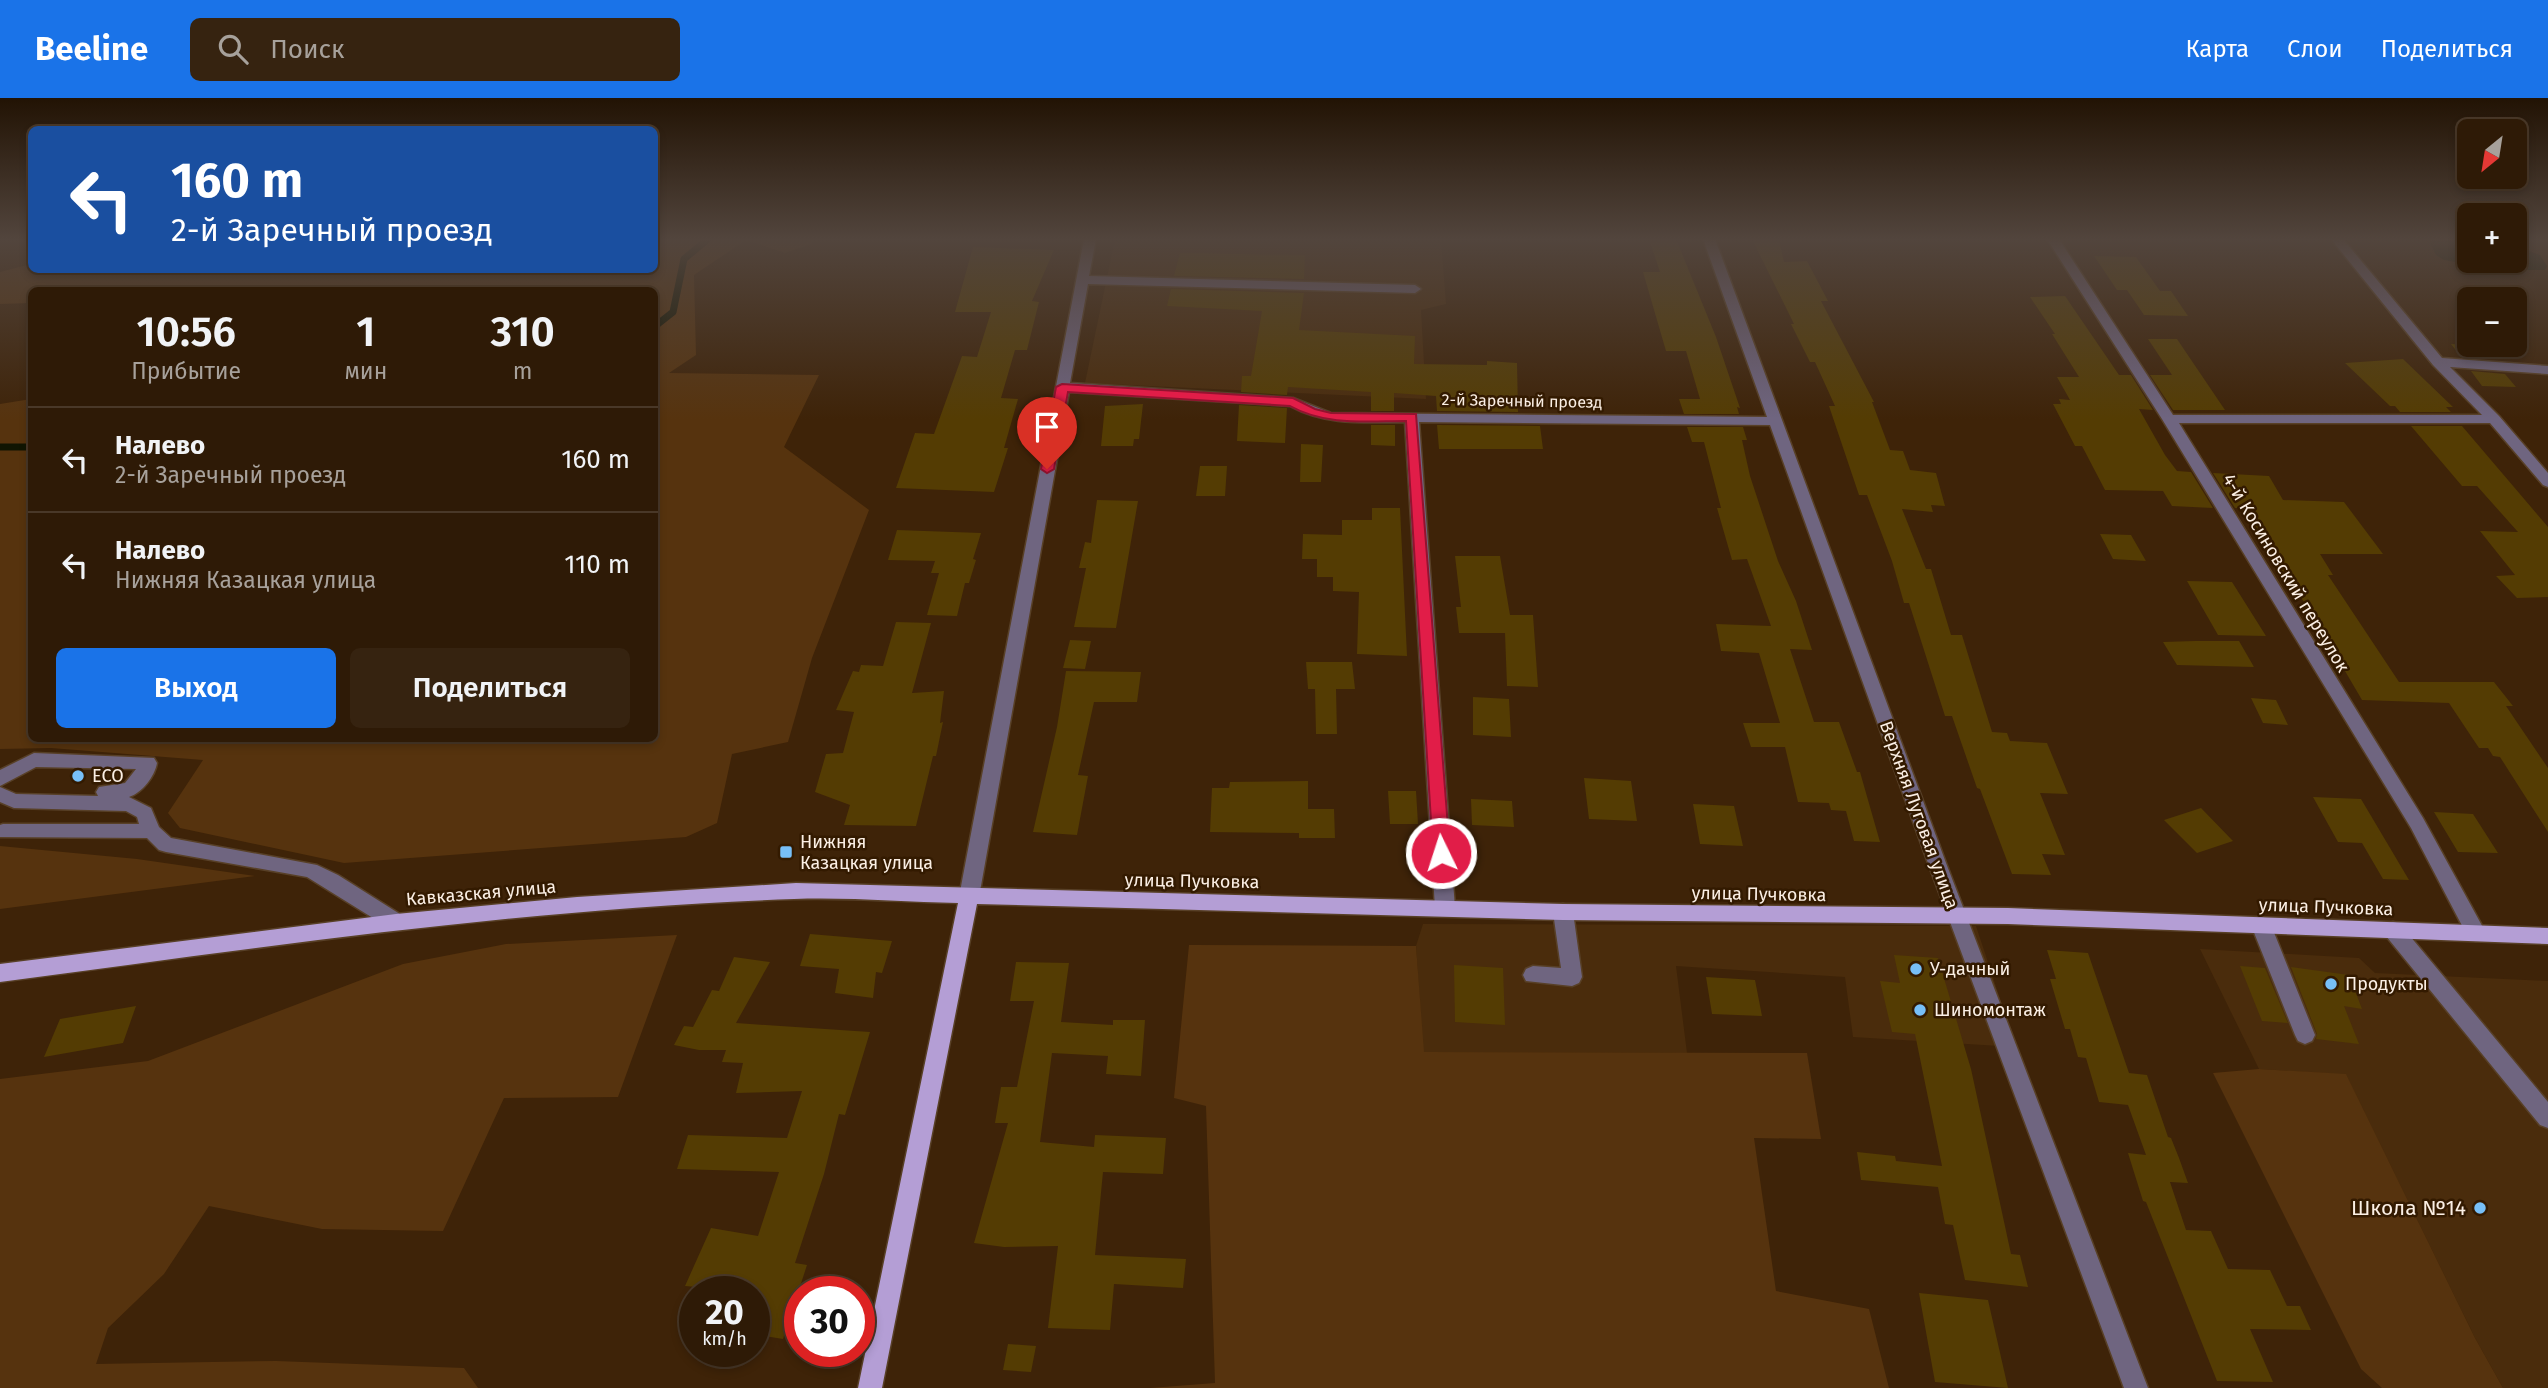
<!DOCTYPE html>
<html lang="ru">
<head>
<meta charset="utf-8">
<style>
  body { margin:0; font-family:"Fira Sans",sans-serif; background:#362310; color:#f1f3f6; height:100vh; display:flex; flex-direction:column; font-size:26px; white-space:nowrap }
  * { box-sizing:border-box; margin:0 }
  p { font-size:23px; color:#a7a19b }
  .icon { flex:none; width:38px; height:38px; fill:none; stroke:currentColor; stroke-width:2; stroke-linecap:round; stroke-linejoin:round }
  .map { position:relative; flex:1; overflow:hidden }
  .drawer { position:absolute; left:28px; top:189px; width:630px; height:455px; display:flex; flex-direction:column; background:#2e1a06; border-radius:10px; box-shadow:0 4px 10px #0003,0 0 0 2px #493828 }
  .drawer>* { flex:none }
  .banner { position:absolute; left:28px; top:28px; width:630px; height:147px; border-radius:10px; box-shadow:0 4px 10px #0003,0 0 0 2px #493828; background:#1a4fa0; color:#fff; overflow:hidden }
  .needle { width:46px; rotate:210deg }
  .controls { position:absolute; left:2457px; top:21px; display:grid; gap:14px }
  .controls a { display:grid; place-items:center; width:70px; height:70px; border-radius:10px; background:#2e1a06; box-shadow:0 4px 10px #0003,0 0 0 2px #493828; font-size:35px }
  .speed { position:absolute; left:679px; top:1178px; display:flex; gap:14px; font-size:35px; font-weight:700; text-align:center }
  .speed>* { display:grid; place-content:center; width:91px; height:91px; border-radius:50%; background:#2e1a06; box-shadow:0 4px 10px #0003,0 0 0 2px #493828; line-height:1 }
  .speed small { font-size:18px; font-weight:400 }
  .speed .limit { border:10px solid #d22; background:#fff; color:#111 }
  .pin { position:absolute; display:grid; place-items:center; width:60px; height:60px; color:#fff; margin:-72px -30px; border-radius:50% 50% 50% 0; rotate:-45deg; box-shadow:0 0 7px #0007 }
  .pin .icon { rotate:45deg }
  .me { position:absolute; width:77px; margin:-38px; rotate:356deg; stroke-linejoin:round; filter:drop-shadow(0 0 5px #0008) }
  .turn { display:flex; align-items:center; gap:24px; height:147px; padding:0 28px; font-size:32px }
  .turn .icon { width:91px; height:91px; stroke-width:2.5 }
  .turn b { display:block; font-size:49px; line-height:60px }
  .eta { display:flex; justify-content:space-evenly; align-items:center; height:119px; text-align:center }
  .eta b { font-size:42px; font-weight:600; line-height:49px }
  .cta { display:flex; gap:14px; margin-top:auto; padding:14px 28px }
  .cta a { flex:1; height:80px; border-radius:10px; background:#1a73e8; color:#fff; font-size:28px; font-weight:600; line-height:80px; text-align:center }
  .cta a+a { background:#362310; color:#f1f3f6 }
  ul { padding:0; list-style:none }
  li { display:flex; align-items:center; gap:21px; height:105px; padding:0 28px; border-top:2px solid #493828 }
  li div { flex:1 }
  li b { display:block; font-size:26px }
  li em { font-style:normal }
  header { display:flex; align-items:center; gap:42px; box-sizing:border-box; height:98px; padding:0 35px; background:#1a73e8; color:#fff }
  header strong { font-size:33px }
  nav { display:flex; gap:38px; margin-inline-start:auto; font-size:24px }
  .search { width:490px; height:63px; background:#362310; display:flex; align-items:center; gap:18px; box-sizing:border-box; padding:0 24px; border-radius:10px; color:#a7a19b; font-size:26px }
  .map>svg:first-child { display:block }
  .built { fill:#4a2c0c }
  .green { fill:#56330e }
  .water { fill:#101502 }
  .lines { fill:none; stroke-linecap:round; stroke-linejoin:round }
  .stream { stroke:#101502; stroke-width:7 }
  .building { fill:#543c03 }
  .minor-casing { stroke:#584027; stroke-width:3 }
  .major-casing { stroke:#584027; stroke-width:3 }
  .minor { fill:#6f6580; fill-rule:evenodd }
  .major { fill:#b49ed5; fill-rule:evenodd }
  .route { fill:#e11d48; stroke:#92132f; stroke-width:2 }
  .poi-dot { fill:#77bff7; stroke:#331a00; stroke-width:2.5 }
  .labels { text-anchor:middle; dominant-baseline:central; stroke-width:5; stroke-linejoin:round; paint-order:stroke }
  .far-street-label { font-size:16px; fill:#fbefe4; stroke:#331a00 }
  .street-label { font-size:18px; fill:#fbefe4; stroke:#331a00 }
  .poi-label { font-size:18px; fill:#fbefe4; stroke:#331a00; text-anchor:start }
  .near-poi-label { font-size:21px; fill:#fbefe4; stroke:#331a00; text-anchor:end }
</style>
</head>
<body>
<header>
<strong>Beeline</strong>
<div class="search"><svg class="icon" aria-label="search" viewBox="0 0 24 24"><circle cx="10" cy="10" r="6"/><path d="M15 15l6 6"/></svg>Поиск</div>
<nav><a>Карта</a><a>Слои</a><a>Поделиться</a></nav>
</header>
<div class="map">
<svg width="2548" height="1290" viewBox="0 0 2548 1290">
  <rect width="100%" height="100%" fill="#3e2308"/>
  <!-- built -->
  <path class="built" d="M1115,141h326l5,65 -25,6 5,89 -341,-16z
    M1423,826l553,2 40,121 -163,-10 -8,-60 -169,-11 11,87 -264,-1 -7,-106z
    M2200,851l159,9 16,15 173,8v407h-45l-28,-50 -129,-263 -87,-6z"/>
  <!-- green -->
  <path class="green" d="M655,141h158l-1,5 -27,9 -39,-13 -52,35 2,80 -27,18 150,2 -35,72 85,63 -57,148 -24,84 -56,12 -15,69 -31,14 -342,26 -164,-35 -12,-15 35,-53 -152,-12 -51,1v-345l31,-5 1,339h622v-448h-622l-1,13 -31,1v-32l31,-8 1,6h622z
    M0,748l137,13 118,17 -255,33z
    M677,837l-59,162 -114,1 -61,133 -121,-2 -113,-23 -45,68 -56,54 -12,36 180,-3 188,7 14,20h-478v-309l148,-18 255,-97 103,-20z
    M1189,847l227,1 8,106 383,1 14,86 -67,-1 22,153 93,18 20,79h-739l65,-5 -9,-277 -32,-8z
    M2259,971l87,5 129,264 28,50h-121l-21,-19 -148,-296z"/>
  <!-- water -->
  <path class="water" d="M2433,141l36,2v20h46v-15l25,9 7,11 -2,4h-29l-13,4 -23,-4 -13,-6 -23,-4 -8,-5 -7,-15z"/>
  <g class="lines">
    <!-- stream -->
    <path class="stream" d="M654,229l19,-15 11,-53 24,-20
      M0,349h32"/>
  </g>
  <!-- building -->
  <path class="building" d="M1649,141h27l40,98 24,71 -3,-1 2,7h-55l-5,-15h21l-14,-48h-20l-23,-79h17z
    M1752,141h27l5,23 23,-1 21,40h-7l53,101h-2l18,48 13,1 7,19 26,3 9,33 -14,-1 2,7 -31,-3 24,60h5l20,66h11l30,97 15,1 3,8 37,2 21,51 -28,-1 25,62 -23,-1 9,21 -39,-1 -32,-85 -3,-1 -25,-72h-7l-36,-113h-5l-12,-42 -25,-66h-8l-30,-89h6l-20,-44h-5l-19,-38h3z
    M973,149l81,3 -22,51 7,1 -12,48h-12l-14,48 17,1 -14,49h4l-14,44 -98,-4 19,-55 19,1 28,-78 15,1 14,-45h-36z
    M1180,155l125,2 -1,24 -130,-3z
    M2094,158l42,1 24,34h11l17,25 -44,-1 -17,-25h-10z
    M1171,191l133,4 -5,37 116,6 -1,28 73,1v-4l30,2 1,49 -81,-1 -1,-15 -42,-3v18h-23v-19l-83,-5 -1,8 -46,-3 1,-16h9l11,-65 -95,-5z
    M2065,198l54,79h12l22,35 -14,-1 26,46 12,16 14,1 22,36 -41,-2 -9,-15 -58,-1 -23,-44h-7l-22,-42h8l-2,-5 11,1 -13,-23h22l-27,-43h3l-25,-37z
    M2148,241h29l48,71h-52l-23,-35h22z
    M2451,246l33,2 10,13 -33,-2z
    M2403,261l50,48h-7l5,5h-51l-5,-6h-5l-45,-43z
    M2471,273l34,3 11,13 -34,-1z
    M1143,306l-4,35h-5l-1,7h-32l4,-40z
    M1239,307l48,3 -2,35 -48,-2z
    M1371,327h24v21l-24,-1z
    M1437,327l103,1 3,23h-104z
    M2411,328h51l86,101v70l-31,1 -21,-22 19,-1 -35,-44 38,1 -41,-46h-15z
    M1687,329h56l4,13h-5l8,36 28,85 18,40 16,49 -22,-1 24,73h25l18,50h3l20,70 -26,-1 -8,-30 -15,-1 -2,-7 -31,-1 -13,-55h-34l-8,-24h37l-21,-70 -38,-2 -5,-27 55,2 -24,-67 -15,1 -15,-52h4l-17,-66h-12z
    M1301,346l22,1 -2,37h-21z
    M1200,368h27l-2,30h-29z
    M2213,375l56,3 14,24 61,2 39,52h-63l13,21h-5l71,107h95l19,24h-7l42,62v64l-48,-75 -7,-1 -5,-8h-9l-30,-45 -87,-3 -54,-92 -21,-31h-3l-43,-69h-6z
    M1097,402l41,1 -22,127 -42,-1 12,-59h-7l6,-26 6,1z
    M1372,410h28l7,148 -50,-2 2,-62 -26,-1v-14h-16v-18h-15l1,-25 39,1v-15h30z
    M897,432l84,3 -8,26 3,1 -7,23h-4l-8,33 -30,-1 12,-42h-8l4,-12 -47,-1z
    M2100,436l31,1 15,26 -33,-2z
    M1455,458h45l10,59h23l5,72 -31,-1 -2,-53h-46l-3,-26h5z
    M2187,483l45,1 34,54 -48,-1z
    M896,524l35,1 -19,70 32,-2 -4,32 3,-1 -7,34h-3l-17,70 -72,-1 6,-20 -35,-13 11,-38 17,-1 11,-41 -18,-2 17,-39 6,1 2,-7 22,1z
    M1070,542l21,1 -6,28 -22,-1z
    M2195,543h44l15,26 -77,-2 -14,-23z
    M1306,564h46l3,27h-19l1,45h-21l-1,-45h-7z
    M1066,573l75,1 -4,30h-43l-16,73 10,1 -11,59 -44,-3 24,-105z
    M1473,599l36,2 2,38 -38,-2z
    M2251,600l25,2 12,25 -25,-2z
    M1584,680l47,3 6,40 -48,-2z
    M1308,683v28h26l1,29h-36v-5l-89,-1 2,-44h17l1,-6z
    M1388,693h28l2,33h-28z
    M2313,699l48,2 48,81 -26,-1 -21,-36 -24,-1z
    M1471,701l41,2 2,26 -42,-2z
    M1693,706l41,2 9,40 -43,-2z
    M2201,710l32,33 -36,12 -33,-33z
    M2434,714l39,2 25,39 -40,-1z
    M810,836l82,7 -10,32 -6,-1 -3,26 -38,-5 4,-24 -39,-3z
    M2047,852l41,3 41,120 18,2 21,62 3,1 8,20 9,25 -18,-1 16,48 25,1 17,38 42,1 17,36h13l11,24 -61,-1 23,53 -56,-1 -71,-179 -3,-1 -15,-48 18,2 -18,-50 -29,-3 -13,-44 -8,-1 -8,-28h-5l-15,-50h6z
    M1894,857l44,3 33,111 40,185 9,1 8,32 -63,-7 -12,-55 -8,-1 -7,-37 -77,-7 -4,-28 38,4 1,5 46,5 -27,-132 -23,-2 -12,-51 20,2z
    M734,859l36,5 -34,61 134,9 -25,83 -6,-1 -15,60 -29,89 12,2 -24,74 -29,-5v-42l-69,-6 26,-58 47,8 21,-64 -102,-3 11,-34 99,3 15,-47 -66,2 7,-30 -21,-1 4,-12h-27l-25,-5 10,-19 9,1 19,-37 7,1z
    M1016,864l53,1 -8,59 52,3v-5h32l-4,56 -35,-2 2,-18 -56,-3 -12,89 54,5 1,-12 71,3 -3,36 -60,-2 -8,83 91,4 -3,29 -69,-4 -4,46 -62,-2 10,-82 -54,1 -30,-4 34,-120h-13l6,-36h16l17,-86h-24z
    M1454,867l49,3 2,57 -50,-3z
    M2240,868l25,2 23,55 -26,-2z
    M2291,869l58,8 13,34 -18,-3 15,38 -43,-5 1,-5z
    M1706,879l49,3 7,36 -50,-2z
    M136,908l-13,37 -79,14 16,-38z
    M1919,1195l69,7 20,88 -73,-6z
    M1008,1246l28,2 -5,26 -28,-2z"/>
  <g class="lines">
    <!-- minor casing -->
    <g class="minor-casing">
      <path id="minor" d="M1084,141h12l-7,37 326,9 6,4 -6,4 -327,-9 -18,99 223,15 38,15 436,4 -64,-178h12l231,624 202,525h-24l-196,-525 -158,-438 -351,-3 36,486 -3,6 -7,2 -7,-2 -3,-6 -30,-486c-40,0 -79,4 -115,-16l-221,-14 -90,505 -3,6 -7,2 -7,-2 -3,-6z
        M2047,141h12l114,176h309l-49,-50 -102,-126h12l99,119 106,8v8l-98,-7 49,49 49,57v14l-5,-2 -53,-62h-311l244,395 63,115 -3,6 -7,2 -7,-2 -58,-111 -249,-409z
        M34,655l120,5 3,5c-2,13 -15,30 -28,34l22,11 8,19 12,11 146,27 21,10 65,41 3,6 -3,6 -7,2 -7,-2 -82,-51 -141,-25 -7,-2 -12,-12 -147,-1v-12l3,-1h136l-2,-7 -11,-6 -112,-3 -14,-6v-15l16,7 82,2 -2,-4 3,-5 26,-4 11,-14 -100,-2 -36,19v-16z
        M1563,806l7,2 3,6 9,65 -3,6 -7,3 -46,-5 -3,-6 3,-6 7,-3 28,2 -8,-56 3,-6z
        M2261,819l7,2 3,6 44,110 -3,6 -7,3 -7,-3 -3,-6 -44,-110 3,-6z
        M2393,824l7,2 148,178v26l-8,-3 -154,-189 -3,-6 3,-6z"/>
    </g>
    <!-- major casing -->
    <g class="major-casing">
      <path id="major" d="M796,785l767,21 445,4 540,20v16l-540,-20 -445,-4 -586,-16 -95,484h-24l100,-485c-54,-1 -110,-6 -164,-4 -266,9 -530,48 -794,83v-18l396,-50 181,-17z"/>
    </g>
    <!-- minor -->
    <use href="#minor" class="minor"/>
    <!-- major -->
    <use href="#major" class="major"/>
  </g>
  <!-- sky -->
  <linearGradient id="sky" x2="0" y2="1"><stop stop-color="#221304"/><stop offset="0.44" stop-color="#52453d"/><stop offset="1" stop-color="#52453d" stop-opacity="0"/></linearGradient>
  <rect width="2548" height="321" fill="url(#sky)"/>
  <!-- route -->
  <path class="route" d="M1062,286l231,14 22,11 16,4 85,1 34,439 -3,5h-12l-2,-5 -27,-432c-40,0 -80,5 -116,-15l-222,-14 -14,77 -7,4 -6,-4 15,-82z"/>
  <!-- markers -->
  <g class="poi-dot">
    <circle cx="78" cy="678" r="7"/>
    <rect x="779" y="747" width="14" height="14" rx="3.5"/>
    <circle cx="1916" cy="871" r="7"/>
    <circle cx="2331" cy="886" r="7"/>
    <circle cx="1920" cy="912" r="7"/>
    <circle cx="2480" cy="1110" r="7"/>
  </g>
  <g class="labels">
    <!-- far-street labels -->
    <g class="far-street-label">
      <text transform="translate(1522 303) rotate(1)">2-й Заречный проезд</text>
    </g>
    <!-- street labels -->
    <g class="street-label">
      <text transform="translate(2286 475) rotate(59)">4-й Косиновский переулок</text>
      <text transform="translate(1919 717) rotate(70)">Верхняя Луговая улица</text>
      <text transform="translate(1192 783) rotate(1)">улица Пучковка</text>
      <text transform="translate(481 795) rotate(-5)">Кавказская улица</text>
      <text transform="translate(1759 796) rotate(1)">улица Пучковка</text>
      <text transform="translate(2326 809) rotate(2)">улица Пучковка</text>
    </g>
    <!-- poi labels -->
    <g class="poi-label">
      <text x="92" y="678">ECO</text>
      <text x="800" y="744">Нижняя<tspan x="800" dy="21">Казацкая улица</tspan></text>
      <text x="1930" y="871">У-дачный</text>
      <text x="2345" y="886">Продукты</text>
      <text x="1934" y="912">Шиномонтаж</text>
    </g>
    <!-- near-poi labels -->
    <g class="near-poi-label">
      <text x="2466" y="1110">Школа №14</text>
    </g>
  </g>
</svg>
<div class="controls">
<a><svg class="needle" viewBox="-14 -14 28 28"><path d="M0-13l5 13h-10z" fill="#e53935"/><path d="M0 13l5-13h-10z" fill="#a7a19b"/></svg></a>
<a>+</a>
<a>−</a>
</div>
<div class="speed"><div>20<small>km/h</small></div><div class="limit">30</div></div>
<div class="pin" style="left:1047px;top:371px;background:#d93025"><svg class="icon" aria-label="arrive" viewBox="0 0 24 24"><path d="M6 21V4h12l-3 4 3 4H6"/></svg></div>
<svg class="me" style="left:1441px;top:755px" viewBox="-20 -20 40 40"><circle r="17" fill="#e11d48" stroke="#fff" stroke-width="3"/><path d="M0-11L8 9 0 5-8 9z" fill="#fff"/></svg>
<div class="banner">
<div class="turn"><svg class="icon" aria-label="left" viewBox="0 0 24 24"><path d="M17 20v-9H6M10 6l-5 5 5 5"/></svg><div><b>160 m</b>2-й Заречный проезд</div></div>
</div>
<section class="drawer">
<div class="eta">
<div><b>10:56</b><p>Прибытие</p></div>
<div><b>1</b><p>мин</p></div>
<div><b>310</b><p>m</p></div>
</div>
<ul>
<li><svg class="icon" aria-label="left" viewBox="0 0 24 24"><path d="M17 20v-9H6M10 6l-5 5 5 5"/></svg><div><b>Налево</b><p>2-й Заречный проезд</p></div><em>160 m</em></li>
<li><svg class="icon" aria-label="left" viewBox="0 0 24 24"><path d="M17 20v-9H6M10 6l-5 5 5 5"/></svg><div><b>Налево</b><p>Нижняя Казацкая улица</p></div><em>110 m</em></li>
</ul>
<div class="cta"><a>Выход</a><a>Поделиться</a></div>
</section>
</div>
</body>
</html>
